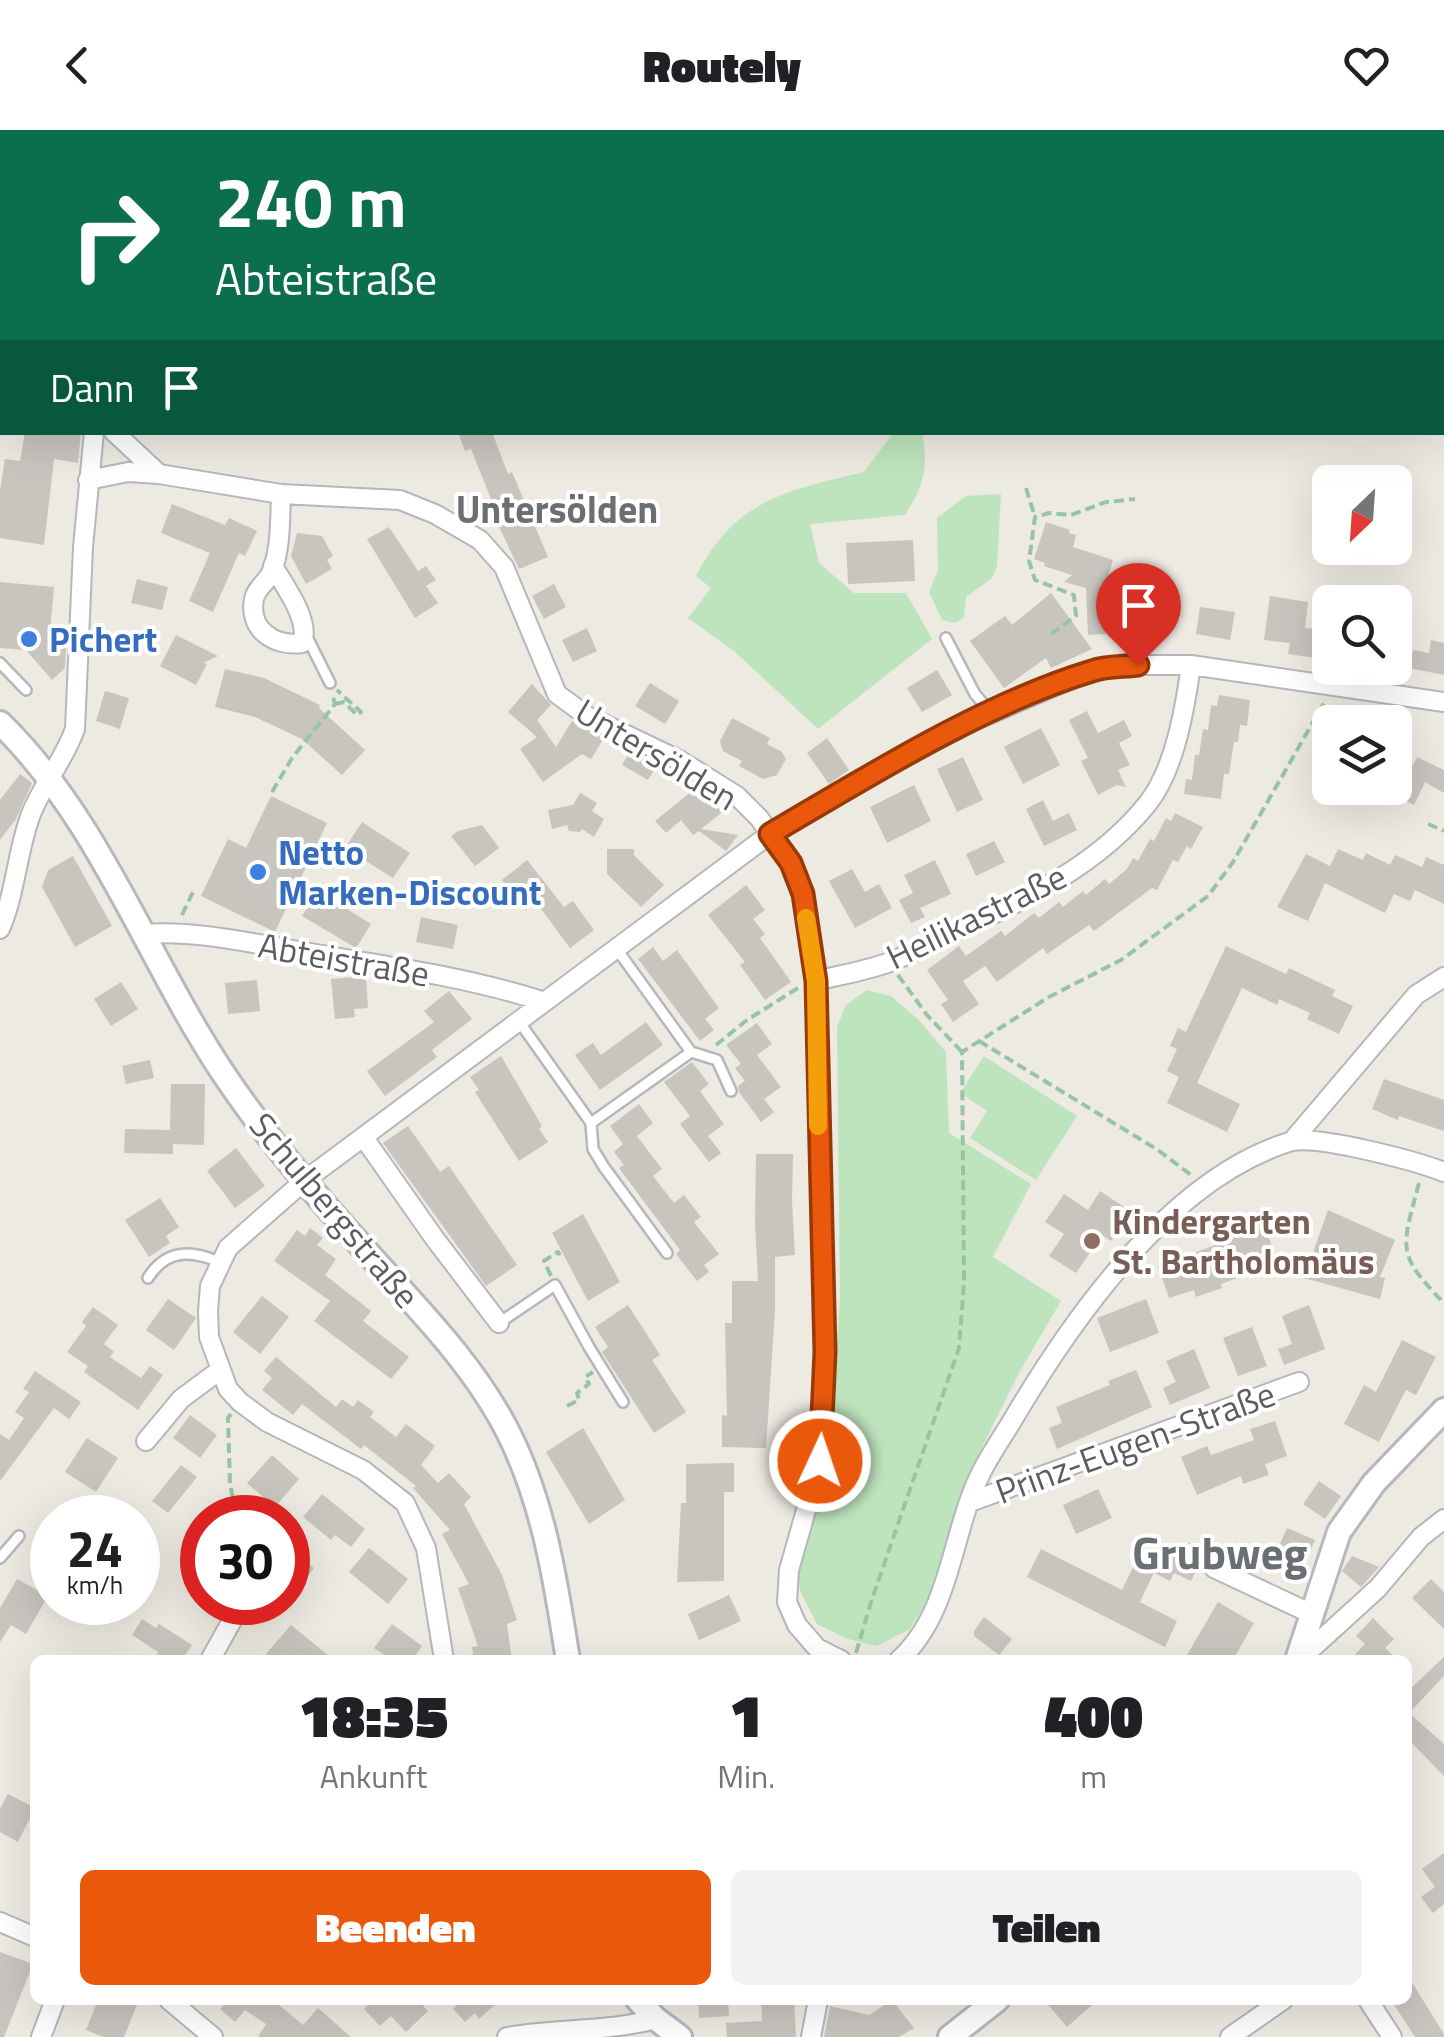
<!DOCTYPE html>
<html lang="de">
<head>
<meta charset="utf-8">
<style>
  body { margin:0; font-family:"Titillium Web",sans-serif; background:#f2f2f2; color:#202124; height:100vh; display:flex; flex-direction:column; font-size:38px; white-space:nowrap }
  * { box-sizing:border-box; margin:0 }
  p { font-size:32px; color:#757577 }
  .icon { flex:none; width:55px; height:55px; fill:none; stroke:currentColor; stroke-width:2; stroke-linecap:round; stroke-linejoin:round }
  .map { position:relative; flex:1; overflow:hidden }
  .side { position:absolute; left:30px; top:1525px; width:1382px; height:350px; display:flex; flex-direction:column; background:#fff; border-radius:15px; box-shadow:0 10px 40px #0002 }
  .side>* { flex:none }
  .banner { position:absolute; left:0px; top:0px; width:1445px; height:305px; box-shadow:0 10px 40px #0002; background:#0b6e4f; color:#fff; overflow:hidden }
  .needle { width:65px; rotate:205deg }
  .buttons { position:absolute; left:1312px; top:335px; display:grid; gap:20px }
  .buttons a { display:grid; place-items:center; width:100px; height:100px; border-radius:15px; background:#fff; box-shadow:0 10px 40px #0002; font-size:50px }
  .speed { position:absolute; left:30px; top:1365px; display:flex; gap:20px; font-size:50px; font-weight:700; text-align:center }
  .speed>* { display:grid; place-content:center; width:130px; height:130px; border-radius:50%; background:#fff; box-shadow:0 10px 40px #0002; line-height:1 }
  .speed small { font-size:25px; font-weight:400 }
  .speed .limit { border:15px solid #d22; background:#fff; color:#111 }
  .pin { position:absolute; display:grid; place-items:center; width:85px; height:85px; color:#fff; margin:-102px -42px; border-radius:50% 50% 50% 0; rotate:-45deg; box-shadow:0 0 10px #0007 }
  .pin .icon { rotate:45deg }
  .me { position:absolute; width:110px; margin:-55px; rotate:3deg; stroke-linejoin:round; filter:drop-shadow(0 0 8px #0008) }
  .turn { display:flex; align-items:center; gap:35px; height:210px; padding:0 50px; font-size:45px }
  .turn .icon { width:130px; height:130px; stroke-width:2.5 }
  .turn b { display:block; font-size:70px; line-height:85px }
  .then { display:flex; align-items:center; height:95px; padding:0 50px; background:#0003; gap:20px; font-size:38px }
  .eta { display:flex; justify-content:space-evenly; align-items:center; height:170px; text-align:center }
  .eta b { font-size:60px; font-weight:800; line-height:70px }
  .action { display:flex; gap:20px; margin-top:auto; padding:20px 50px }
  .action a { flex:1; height:115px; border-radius:15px; background:#ea580c; color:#fff; font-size:40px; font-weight:800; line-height:115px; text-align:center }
  .action a+a { background:#f2f2f2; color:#202124 }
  header { display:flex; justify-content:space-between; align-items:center; height:130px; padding:0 50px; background:#fff; font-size:45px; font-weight:800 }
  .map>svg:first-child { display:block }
  .green { fill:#bee4bd }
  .building { fill:#c8c4be }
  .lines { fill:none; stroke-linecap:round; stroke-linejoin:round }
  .lane-casing { stroke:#b4b7bc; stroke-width:14 }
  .street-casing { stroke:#b4b7bc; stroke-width:22 }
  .secondary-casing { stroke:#b5b8be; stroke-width:28 }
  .path { stroke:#97c5a3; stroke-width:4; stroke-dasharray:10 5; stroke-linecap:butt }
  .lane { stroke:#fff; stroke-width:9 }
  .street { stroke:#fff; stroke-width:18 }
  .secondary { stroke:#fff; stroke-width:22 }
  .route-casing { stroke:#983908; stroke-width:25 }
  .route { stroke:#ea580c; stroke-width:18 }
  .slow { stroke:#f59e0b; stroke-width:18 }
  .shop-dot { fill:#3f7fe0; stroke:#fff; stroke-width:4 }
  .education-dot { fill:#8d6e63; stroke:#fff; stroke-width:4 }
  .labels { text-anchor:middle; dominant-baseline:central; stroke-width:8; stroke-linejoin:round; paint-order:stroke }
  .shop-label { font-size:35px; font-weight:bold; fill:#366cbe; stroke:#fff; text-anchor:start }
  .street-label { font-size:35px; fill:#5a5d62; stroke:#fff }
  .education-label { font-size:35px; font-weight:bold; fill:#785e54; stroke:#fff; text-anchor:start }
  .neighbourhood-label { font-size:38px; font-weight:bold; fill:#6b6f74; stroke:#fff }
  .district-label { font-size:45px; font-weight:bold; fill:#6b6f74; stroke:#fff }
</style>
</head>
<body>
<header><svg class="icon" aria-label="back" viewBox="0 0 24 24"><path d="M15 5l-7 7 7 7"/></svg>Routely<svg class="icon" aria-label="heart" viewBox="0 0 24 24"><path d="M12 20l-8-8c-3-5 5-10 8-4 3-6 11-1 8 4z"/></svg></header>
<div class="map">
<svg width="1444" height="1907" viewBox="0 0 1444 1907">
  <rect width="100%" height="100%" fill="#edeae1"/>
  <!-- green -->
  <path class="green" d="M893,303h29c7,33 2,53 -17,82l-95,9 9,39 35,30h52l26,46 -114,90 -84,-78 -46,-33 23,-30 -15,-12c40,-77 89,-85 168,-104z
    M1001,364l-4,72 -5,12 -26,19 -2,21 -9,5 -13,-3 -13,-28 9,-22 -1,-52 29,-22z
    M867,860l24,6 28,24 27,32 3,81 82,51 -38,73 68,44 -40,68 -50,100 -44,133 -18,28 -33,16 -31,-8 -28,-14 -17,-33 -3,-25 33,-106 10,-164 -3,-269 9,-22z
    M984,926l93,60 -41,64 -66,-42 17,-27 -27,-18z"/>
  <!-- building -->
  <path class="building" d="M25,302h56l-3,31 -24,-4 -10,86 -44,-7v-47l5,-32 15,2z
    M467,302h25l16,42 4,-2 36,85 -29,12 -32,-68 4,-2 -20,-50 -6,2 -6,-16z
    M172,374l53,21 4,-7 28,13 -12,25 -6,-3 -26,59 -24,-11 21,-48 -49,-20z
    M1046,392l24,8 -1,3 7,2 -3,12 40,13 -13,43 19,-1 2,31 -33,2 -2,-47 -22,-6 8,-7 -28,-9 1,-3 -11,-4z
    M389,397l29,44 8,-5 10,14 -10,6 12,17 -23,15 -48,-79z
    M297,403l25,3 11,20 -6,4 5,9 -26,15 -15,-28z
    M913,410l2,41 -67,3 -2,-41z
    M137,449l31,8 -6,23 -31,-7z
    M0,452l54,5 -4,44 16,17 -1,20 -13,12 -26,-30 -26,-2z
    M554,454l12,23 -22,12 -12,-23z
    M1051,463l41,56 -41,19 -5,-10 -42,30 -34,-47 35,-25 7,9z
    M1270,466l38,6 -3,26 21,2 -5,29 -33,-5 2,-11 -26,-3z
    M1200,477l35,5 -5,28 -34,-6z
    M587,498l10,23 -24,11 -11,-22z
    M176,505l42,21 -15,7 4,1 -11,21 -36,-19z
    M1431,510l13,3v32l-35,-7 4,-18 16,3z
    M225,539l39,9 56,27 -1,3 46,42 -23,25 -40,-36 -47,-22 -40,-10z
    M937,540l15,25 -30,17 -15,-24z
    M650,553l29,18 -14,23 -30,-18z
    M532,554l19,21 -14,15 19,27 16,-26 32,17 -13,21 -9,-5 -39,28 -23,-33 17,-12 -29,-25z
    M105,561l24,7 -9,31 -24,-8z
    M1219,565l31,5 -3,26 -7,-1 -2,17h-4l-5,32h-5l-3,25 -37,-5 2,-15 6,1 3,-25h4l4,-26 5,1 3,-25 6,1z
    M1087,581l11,22 26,-13 8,16 -13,7 11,22 -12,5 8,17 -9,-2 -19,10 -17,-34 7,-3 -19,-38z
    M732,588l38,20 -3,6 15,8 4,7 -9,16 -14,4 -24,-13 3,-5 -19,-10 -3,-10z
    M1041,598l19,37 -37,19 -19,-37z
    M827,608l22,32 -20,14 -22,-31z
    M630,621l27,14 -9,15 -26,-15z
    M1395,625l18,10 4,-8 27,13v23l-19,-11 -11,23 -18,-9 -3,7 -31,-15h33z
    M963,627l20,43 -26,12 -20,-43z
    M20,644l12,9 -16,36 -16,21v-40z
    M914,655l17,36 -44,22 -17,-36z
    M692,661l6,8 9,-7 15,20 -21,17 37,6 -12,16 -27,-20 -6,4 -12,-15 -15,13 -11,-12z
    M580,663l17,10 -5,8 12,8 -10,18 -12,-8 -2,3 -11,-1 -2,-6 -15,4 -4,-19 25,-5z
    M271,666l56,27 -52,109 -74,-36 27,-57 18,9z
    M1043,670l10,21 16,-8 8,17 -33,16 -18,-37z
    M1175,683l28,14 -12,22 -4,-3 -9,16 -5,-2 -16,30 -5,-2 -58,43 -5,-6 -42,29 -4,-6 -46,34 -12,-16 -22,15 16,23 -26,18 -12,-18 7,-4 -21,-30 32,-24 7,10 35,-25 4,5 29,-23 5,5 20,-16 4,5 20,-16 3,4 19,-16 4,5 18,-15 6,-11 5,3 12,-22 4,2 12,-23 5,3z
    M362,692l48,31 -17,25 -48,-30z
    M482,695l17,23 -24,18 -24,-30 7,-5z
    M994,711l11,21 -29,14 -10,-22z
    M607,719h27v6l30,30 -23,22 -34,-33z
    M1338,719l25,11 3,-7 24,12 5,-10 27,12 4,-10 18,8v39l-29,-14 -5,11 -16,-7 -9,19 -60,-30 -17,38 -31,-14 29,-53 24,12z
    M73,726l39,70 -37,21 -33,-60 6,-17z
    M527,730l37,47 9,-6 21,29 -24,18 -34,-46 -10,8 -24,-30z
    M935,730l16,34 -31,14 5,9 -14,6 -12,-23 14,-7 -9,-18z
    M852,739l13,23 14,-8 13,24 -37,20 -26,-47z
    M746,755l19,25 -12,9 12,15 -5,4 31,44 -26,18 -25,-35 5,-3 -37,-47z
    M318,761l53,33 -15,24 -54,-32z
    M421,787l37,8 -5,24 -37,-7z
    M1226,816l60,28 3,-6 46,22 -3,6 21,10 -14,28 -32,-15 3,-6 -31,-14 -2,6 -35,-17 -45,95 43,21 -13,28 -60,-29 12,-26 -12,-6 10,-22 -7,-3 8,-18 8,4z
    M653,817l10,14 14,-11 42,58 -14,11 9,11 -14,11 -62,-82z
    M366,846l2,32 -14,1 1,8 -20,2 -4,-40z
    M257,850l3,31 -32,3 -3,-31z
    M121,852l17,27 -27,17 -17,-27z
    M449,861l23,28 -40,31 5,7 -52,39 -18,-25 67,-49 -10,-11z
    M646,892l17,23 -63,45 -25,-35 18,-12 8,12z
    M757,893l15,21 -15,11 24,32 -17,12 10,13 -13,10 -22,-30 -1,-6 7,-5 -10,-13 6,-4 -15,-19z
    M501,926l41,70 -3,3 9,13 -29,19 -44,-69 4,-2 -9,-13z
    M150,930l4,18 -28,6 -4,-18z
    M692,932l17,22 -9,7 24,33 -16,12 13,17 -12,9 -29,-38 10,-8 -26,-34z
    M1384,949l60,21v31l-45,-15 -1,4 -26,-11z
    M171,954h34l-1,61 -31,-1v10l-49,-1 1,-24 45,1z
    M639,974l14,19 -16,13 25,33 -9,7 21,27 10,-8 17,22 -7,5 25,32 -15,11 5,7 -12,9 -21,-27 4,-4 -61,-82 5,-3 -10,-13 9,-8 -13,-18z
    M408,996l32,46 9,-6 68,99 -31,21 -103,-143z
    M236,1018l29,38 -30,22 -28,-37z
    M756,1024h37l-1,47 3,54 -20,2v53l-9,138 -44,-1v-32l5,1 -2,-93h7v-42h26l-3,-59z
    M1100,1061l30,20 -19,30 -9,-6 -26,38 -27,-17 15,-22 -19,-12 19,-28 24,16z
    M160,1068l19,29 -13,9 4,7 -21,14 -24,-37z
    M1328,1080l67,30 -15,37 5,1 -5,21 -76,-21z
    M1259,1081l19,52 -57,21 1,4 -26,9 -2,-7 -25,8 -11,-32 66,-24 -6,-16z
    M583,1084l37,68 -32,19 -36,-68z
    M310,1098l13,10 -6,7 19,14 -11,16 46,36 -8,10 46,36 -18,22 -77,-58 16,-20 -56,-40 23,-31 8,6z
    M262,1166l27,21 -29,37 -27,-22z
    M168,1169l28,19 -22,32 -28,-20z
    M1146,1169l13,34 -49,19 -13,-34z
    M628,1175l32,50 -8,5 34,52 -32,21 -52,-81 6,-5 -13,-20z
    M1309,1175l16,44 -41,16 -6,-16 14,-5 -10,-28z
    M93,1177l25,18 -14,19 10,8 -4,5 31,21 9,-12 13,9 -25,35 -54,-38 4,-6 -21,-14 19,-26 -4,-4z
    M1252,1197l15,39 -29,10 -15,-38z
    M1402,1210l34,17 -20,38 -10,-5 -27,52 -35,-18 20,-39 12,7z
    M1194,1219l16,39 -40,17 -7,-17 13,-6 -10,-21z
    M276,1227l60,50 6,-8 11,8 5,-7 16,12 -4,5 26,20 10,-13 29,22 -14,19 17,18 11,-10 22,24 -7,7 38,71 15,45 -10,4 5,36h-38l-2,-13 6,-1 -20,-58 11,-4 -27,-50 8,-4 -37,-42 3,-2 -52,-41 -3,4 -59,-45 -9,11 -31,-25 10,-12 -8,-7z
    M1136,1240l16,37 -95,42 -8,-21 13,-5 -6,-16 54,-22 -2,-4z
    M35,1241l46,31 -12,17 -15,-11 -54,73v-47l9,6 15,-22 -9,-6 14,-20 -6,-3z
    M190,1285l27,20 -17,23 -27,-20z
    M1275,1291l12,35 -22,8 4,11 -26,9 -2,-8 -44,19 -16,-38 26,-11 4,9 43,-15 -4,-11z
    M583,1298l42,72 -36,24 -43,-72z
    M87,1308l31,20 -22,34 -31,-20z
    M272,1325l27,24 -24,28 -28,-24z
    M734,1333v29h-10v89l-47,1 4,-79h5v-39z
    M181,1335l16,12 -29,36 -16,-12z
    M1319,1351l22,15 -16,23 -22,-15z
    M1098,1359l14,29 -36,16 -13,-29z
    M322,1364l43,35 -14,18 -16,-12 -4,5 -28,-23z
    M1287,1398l28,12 -15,33 -28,-11z
    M1189,1412l17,8 -15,31 -17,-8 -4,8 -16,-8 15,-30 16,8z
    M369,1418l39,31 -20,25 -39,-32z
    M288,1419l26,19 -26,36z
    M1041,1419l81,41 15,-31 19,9 -16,34 37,19 -12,26 -138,-70z
    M1352,1426l27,11 -18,20 -19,-16z
    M17,1449l31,17 -22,38 -15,-9 -11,17v-34z
    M1431,1449l13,13v37l-32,-31z
    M729,1465l12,26 -42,19 -11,-26z
    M1218,1472l36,21 -21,37h-49z
    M984,1487l28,22 -13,16 -25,-19v-5z
    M1373,1488l21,21 -9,9 13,12h-48l15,-16 -9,-8z
    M142,1489l14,9 3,-4 33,21 -10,15h-28l4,-8 -26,-17z
    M392,1494l30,22 -10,14h-21l-17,-12z
    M291,1495l43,35h-61l-7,-6z
    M1444,1527v19l-35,37 35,31v32l-36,-37v-48z
    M8,1664l27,14 -17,34 -18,-10v-23z
    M1444,1723v51l-11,9 -12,-16 14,-10 -13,-18z
    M0,1822l33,12 -29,73h-4z
    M1408,1846l36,58v3h-29l-24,-37h17z
    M98,1870h41l-15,37h-20l-18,-7z
    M228,1870h45l30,25 15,-17 33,29h-93l8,-13 -21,-14 -10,12 -15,-13z
    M373,1870h45l10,11 -22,21 -15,-16 -11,10 -16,-17z
    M463,1870h37l-21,19 -4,-6 -10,9 -12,-13z
    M698,1870h30l1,16 -30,2z
    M761,1870h33l2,37h-69l-1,-14 36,-2z
    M892,1870l22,28 -15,9h-75l6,-31 39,9z
    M1044,1870h54l-31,27z"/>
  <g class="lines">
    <!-- lane casing -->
    <g class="lane-casing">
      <path id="lane" d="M307,507l23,46
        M946,508l29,56 16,19
        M0,533l26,27
        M518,890l73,103 2,26 11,18 63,86
        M691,922l26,8 14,31
        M591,993l100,-71 -75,-104
        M148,1148c18,-29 43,-28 71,-16
        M499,1193l56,-38 34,62 34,55
        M0,1428l19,-22"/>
    </g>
    <!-- street casing -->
    <g class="street-casing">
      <path id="street" d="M227,2l3,-2
        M0,207l2,-1
        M114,302l45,42
        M88,350l40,-8 31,2 122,20 119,6 35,14 45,26 24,27 53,127 30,22 94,45 56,35 22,22 32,45 12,31 13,87 9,371 -5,109 -31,109 -2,32 10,23 20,23 24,12
        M273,436c11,19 38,55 29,77 -27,4 -54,-13 -48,-44 2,-11 13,-17 17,-26 10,-22 9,-55 10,-79
        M0,799c16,-37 17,-78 31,-115 12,-30 33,-54 44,-85l8,-182 11,-115
        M143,804c56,-4 111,10 167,19 78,13 156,24 232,48
        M816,851c24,-6 50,-10 74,-19 21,-8 42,-19 62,-29 71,-32 146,-67 196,-130 27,-34 37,-95 43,-138
        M364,1008l71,101 64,84
        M1292,1011l124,-146 28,-18
        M146,1311l35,-42 39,-29
        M970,1372l329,-120
        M1214,1438l98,46
        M210,1530l29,-52
        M444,1530l-18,-112 -21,-45 -42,-33 -96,-48 -27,-20 -12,-13 -19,-52 -1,-26 2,-25 18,-38 76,-67 466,-347 123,-72 83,-42 119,-51 43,-4h53l253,37
        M899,1530c52,-47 52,-126 81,-185 10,-21 24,-40 35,-59 60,-101 156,-237 274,-274 26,-8 127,19 155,30
        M1299,1530l79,-72 43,-51 23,-18
        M0,1792l35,15
        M169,1870l44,37
        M1368,1870l24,37
        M41,1907l14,-37
        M507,1907c50,-9 100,-5 149,-18
        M811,1907l7,-37
        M1230,1907l53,-37"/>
    </g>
    <!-- secondary casing -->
    <g class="secondary-casing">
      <path id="secondary" d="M0,593c100,97 147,236 223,350 42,63 91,121 142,177 51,57 109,114 144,184 35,70 47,149 59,226
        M1297,1530l42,-128 35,-49 70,-73
        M638,1870l18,19 24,18
        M950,1907l47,-37"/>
    </g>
    <!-- path -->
    <path class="path" d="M367,0l1,2
      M0,284h2
      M1026,358l9,29
      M1051,504l25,-18 -2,-21 -39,-15 -6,-19 6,-44 14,-4 22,2 35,-13 29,-3
      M335,574l9,-2 13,13 4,-3 -24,-22
      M272,662l20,-34 43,-54 -3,-11
      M1428,694l16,7
      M182,785l13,-27
      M898,845l29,40 35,37
      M979,911l179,109 33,25
      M716,915l31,-25 51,-32
      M1419,1053c-17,65 -24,70 25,120
      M551,1146l-7,-15 14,-9 2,3
      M567,1276l12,-6 -2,-7 12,-9 -4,-7 8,-5
      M231,1284l-3,4 2,66 7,34
      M856,1523l16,-54 87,-251 5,-65 -2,-231 87,-55 72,-37 87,-64 25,-34 91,-159"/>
    <!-- lane -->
    <use href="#lane" class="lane"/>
    <!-- street -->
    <use href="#street" class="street"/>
    <!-- secondary -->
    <use href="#secondary" class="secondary"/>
  </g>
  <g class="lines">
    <!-- route casing -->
    <g class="route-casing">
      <path id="route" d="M820,1331l5,-109 -9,-371 -13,-87 -12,-31 -21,-29c99,-58 213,-130 322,-163 14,-5 31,-4 46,-6"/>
    </g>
    <!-- route -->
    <use href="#route" class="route"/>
    <!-- slow -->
    <path class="slow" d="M806,788l10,63 2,145"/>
  </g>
  <!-- markers -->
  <g class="shop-dot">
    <circle cx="29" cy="509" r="10"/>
    <circle cx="258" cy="742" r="10"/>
  </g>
  <circle class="education-dot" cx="1092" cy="1111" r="10"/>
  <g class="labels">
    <!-- shop labels -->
    <g class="shop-label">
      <text x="49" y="509">Pichert</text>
      <text x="278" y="722">Netto<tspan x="278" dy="40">Marken-Discount</tspan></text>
    </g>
    <!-- street labels -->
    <g class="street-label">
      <text transform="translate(657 624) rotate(31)">Untersölden</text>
      <text transform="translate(976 786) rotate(-26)">Heilikastraße</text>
      <text transform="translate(344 829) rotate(10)">Abteistraße</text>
      <text transform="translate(335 1080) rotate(50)">Schulbergstraße</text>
      <text transform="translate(1135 1312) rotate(-20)">Prinz-Eugen-Straße</text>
    </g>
    <!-- education labels -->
    <g class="education-label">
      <text x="1112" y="1091">Kindergarten<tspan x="1112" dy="40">St. Bartholomäus</tspan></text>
    </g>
    <!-- neighbourhood labels -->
    <g class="neighbourhood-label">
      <text x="557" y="379">Untersölden</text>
    </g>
    <!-- district labels -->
    <g class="district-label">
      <text x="1220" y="1422">Grubweg</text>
    </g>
  </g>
</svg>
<div class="buttons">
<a><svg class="needle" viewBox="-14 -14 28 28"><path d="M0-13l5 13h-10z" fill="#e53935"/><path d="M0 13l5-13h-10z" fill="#757577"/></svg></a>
<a><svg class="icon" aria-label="search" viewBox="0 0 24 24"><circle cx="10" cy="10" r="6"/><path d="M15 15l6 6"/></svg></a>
<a><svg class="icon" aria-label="layers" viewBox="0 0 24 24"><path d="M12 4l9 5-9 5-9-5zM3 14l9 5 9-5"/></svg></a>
</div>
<div class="speed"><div>24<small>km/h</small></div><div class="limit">30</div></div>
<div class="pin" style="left:1138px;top:535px;background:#d93025"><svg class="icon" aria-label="arrive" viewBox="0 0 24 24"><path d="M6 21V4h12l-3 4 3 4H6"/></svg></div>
<svg class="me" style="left:820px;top:1331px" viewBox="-20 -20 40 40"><circle r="17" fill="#ea580c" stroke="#fff" stroke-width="3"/><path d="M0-11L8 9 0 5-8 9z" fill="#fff"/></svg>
<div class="banner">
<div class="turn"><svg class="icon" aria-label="right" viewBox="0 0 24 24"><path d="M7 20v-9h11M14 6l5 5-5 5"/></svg><div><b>240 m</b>Abteistraße</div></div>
<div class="then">Dann<svg class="icon" aria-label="arrive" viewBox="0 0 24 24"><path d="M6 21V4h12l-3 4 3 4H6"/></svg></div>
</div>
<section class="side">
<div class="eta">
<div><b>18:35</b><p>Ankunft</p></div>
<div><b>1</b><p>Min.</p></div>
<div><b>400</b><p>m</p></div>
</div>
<div class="action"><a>Beenden</a><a>Teilen</a></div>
</section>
</div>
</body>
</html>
